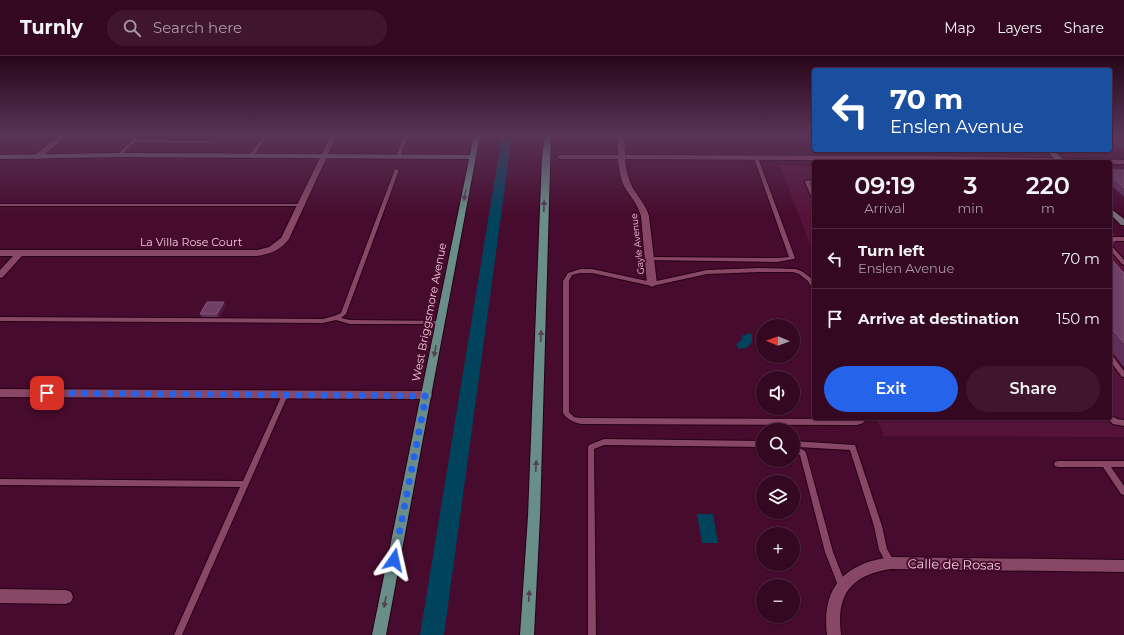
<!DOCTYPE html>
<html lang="en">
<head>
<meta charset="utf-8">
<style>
  body { margin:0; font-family:Montserrat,sans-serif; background:#40162f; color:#f1f3f6; height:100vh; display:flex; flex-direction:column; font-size:15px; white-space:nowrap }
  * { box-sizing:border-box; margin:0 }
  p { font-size:13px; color:#aa9aa5 }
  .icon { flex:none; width:22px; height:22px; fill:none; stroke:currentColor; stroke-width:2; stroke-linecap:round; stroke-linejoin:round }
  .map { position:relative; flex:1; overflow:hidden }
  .details { position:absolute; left:812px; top:104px; width:300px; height:260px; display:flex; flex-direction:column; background:#350822; border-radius:4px; box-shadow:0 1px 3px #0004,0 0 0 1px #4f2940 }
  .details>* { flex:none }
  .banner { position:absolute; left:812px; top:12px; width:300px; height:84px; border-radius:4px; box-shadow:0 1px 3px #0004,0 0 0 1px #4f2940; background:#1a4fa0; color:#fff; overflow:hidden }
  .needle { width:26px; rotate:271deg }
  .tools { position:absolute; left:756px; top:263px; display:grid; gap:8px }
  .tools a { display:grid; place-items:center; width:44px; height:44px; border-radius:50%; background:#350822; box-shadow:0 1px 3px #0004,0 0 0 1px #4f2940; font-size:20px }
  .pin { position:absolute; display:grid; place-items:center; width:34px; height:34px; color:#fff; margin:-17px; border-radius:8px; box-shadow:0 2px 6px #0006 }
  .me { position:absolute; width:44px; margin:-22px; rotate:11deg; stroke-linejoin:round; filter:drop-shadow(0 0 3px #0008) }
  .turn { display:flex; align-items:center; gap:14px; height:84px; padding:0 12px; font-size:18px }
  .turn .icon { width:52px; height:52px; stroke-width:2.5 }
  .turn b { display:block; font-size:28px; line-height:34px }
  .eta { display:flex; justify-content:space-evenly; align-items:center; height:68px; text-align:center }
  .eta b { font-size:24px; font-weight:600; line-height:28px }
  .action { display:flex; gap:8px; margin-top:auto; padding:8px 12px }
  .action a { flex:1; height:46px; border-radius:24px; background:#2563eb; color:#fff; font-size:16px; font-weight:600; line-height:46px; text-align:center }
  .action a+a { background:#40162f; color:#f1f3f6 }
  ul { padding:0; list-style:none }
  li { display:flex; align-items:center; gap:12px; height:60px; padding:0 12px; border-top:1px solid #4f2940 }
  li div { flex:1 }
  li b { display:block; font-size:15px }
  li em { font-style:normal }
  header { display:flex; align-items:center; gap:24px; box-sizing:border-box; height:56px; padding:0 20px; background:#350822; border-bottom:1px solid #4f2940 }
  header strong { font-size:19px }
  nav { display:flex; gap:22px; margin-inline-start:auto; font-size:14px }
  .search { width:280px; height:36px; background:#40162f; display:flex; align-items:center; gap:10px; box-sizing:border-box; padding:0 14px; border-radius:22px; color:#aa9aa5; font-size:15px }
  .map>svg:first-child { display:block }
  .built { fill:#561339 }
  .water { fill:#01435c }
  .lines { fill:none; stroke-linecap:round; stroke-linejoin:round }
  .canal { fill:#01435c; fill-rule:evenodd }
  .lane-casing { stroke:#260014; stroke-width:2 }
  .street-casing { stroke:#260014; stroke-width:2 }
  .secondary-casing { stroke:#260014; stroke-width:2 }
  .primary-casing { stroke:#260014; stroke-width:2 }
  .lane { fill:#884766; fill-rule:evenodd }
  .street { fill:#884766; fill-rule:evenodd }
  .secondary { fill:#796b77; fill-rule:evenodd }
  .primary { fill:#698e89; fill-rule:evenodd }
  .wall { fill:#5f2f59 }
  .shaded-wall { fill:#4f1941 }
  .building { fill:#6f3f67; stroke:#835579 }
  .oneway { fill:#553f52 }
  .route { stroke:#2563eb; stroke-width:7; stroke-dasharray:0 12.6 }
  .labels { text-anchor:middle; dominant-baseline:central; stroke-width:4; stroke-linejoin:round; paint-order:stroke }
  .far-street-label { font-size:9px; fill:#f1cada; stroke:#470b2d }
  .street-label { font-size:11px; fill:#f1cada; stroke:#470b2d }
  .near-street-label { font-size:13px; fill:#f1cada; stroke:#470b2d }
</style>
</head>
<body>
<header>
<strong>Turnly</strong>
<div class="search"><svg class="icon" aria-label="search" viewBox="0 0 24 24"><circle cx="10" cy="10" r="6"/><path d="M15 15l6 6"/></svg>Search here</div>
<nav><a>Map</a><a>Layers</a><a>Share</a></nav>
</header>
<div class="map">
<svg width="1124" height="579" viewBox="0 0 1124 579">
  <rect width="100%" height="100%" fill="#470b2d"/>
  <!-- built -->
  <path class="built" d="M1110,79h14v17h-59l-2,-2h47z
    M780,109l34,1v89z
    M1110,173l14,13v195l-240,-1 -7,-18h233z"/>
  <!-- water -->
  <path class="water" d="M751,277c4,9 -2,16 -12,16l-3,-5 5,-3 1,-4 -2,-1z
    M697,458h16l5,29h-16z"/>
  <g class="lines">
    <!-- canal -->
    <path class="canal" d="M502,79h10l-68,500h-24z"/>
    <!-- lane casing -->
    <g class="lane-casing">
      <path id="lane" d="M138,79h4l-5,5 74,1 2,1 -2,1 -76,-1 -15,14h-2v-2z
        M264,79h4l-15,22h-4v-1z
        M404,79h4l-8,22 -4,1v-1z
        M754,101l4,1 37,100 -1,1 -17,3 -130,-2 -1,-1 3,-2 128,1 12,-1 -35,-99z
        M395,113l4,1 -53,144 -5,4 9,2 91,1 3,2 -1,1h-93l-14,-4 -13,3 -323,-2v-4l323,2 11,-3 7,-3z
        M814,124v2l-4,1 4,10v6l-2,-1 -7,-16v-1z
        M0,148h301l2,1 -2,1h-301z
        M1110,181h14v4h-14z
        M1110,189l2,1 12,14v5l-2,-1 -12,-14z
        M759,212l37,1 7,3 9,7 2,3v7l-2,-1 -4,-7 -9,-7 -6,-2h-34l-52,2 -55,12 -60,-13h-12l-8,2 -3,6v131l5,5 7,1 276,1 3,-1h7l-4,5 -6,2 -276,-1c-8,-2 -13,-4 -18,-11v-132l5,-8 12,-4h12l60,13 55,-12z
        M1110,299h2l12,16v6h-2l-12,-16z
        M285,336l2,1 1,2 -106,240h-8l66,-148 -240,-2v-6l243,2 39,-86 1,-2z
        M1110,359l7,4 7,1v6l-11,-2 -6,-6h3z
        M604,383l159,2v6l-159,-2 -10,4 2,186h-8v-188l1,-2z
        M793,385l62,4 27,81 5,23 8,14 -1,3 -3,1 -3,-1 -9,-16 -5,-24 -24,-76 -52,-3 7,4 1,2 27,99 13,33 -1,3 -3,1 -3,-1 -14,-36 -25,-97 -7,-4z
        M1058,405h66v6h-13l13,19v9l-3,-1 -18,-27h-45l-3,-1 -1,-2 1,-2z"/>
    </g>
    <!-- street casing -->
    <g class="street-casing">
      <path id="street" d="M60,79h7l-27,24h-6v-4z
        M331,79h6l-48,104c-8,11 -19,15 -32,17h-235l-19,21 -3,1v-8l13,-14h-13v-6h257l12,-3 12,-9z
        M618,79h6l1,20 301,1 198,4v4h-14v-2l-485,-3c1,10 3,20 8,29 5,9 13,17 16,28l8,68 -5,3 -5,-3 -6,-68c-3,-11 -10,-19 -16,-28 -5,-9 -6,-19 -7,-29h-57l-4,-2 4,-2h57z
        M0,333l427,2 4,1 1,3 -1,3 -4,1 -427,-2z
        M891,501l233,3v12l-233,-3c-40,6 -55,25 -50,66h-14c-6,-48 18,-72 64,-78z
        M0,533l66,1 5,2 2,5 -2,5 -5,2 -66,-1z"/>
    </g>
    <!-- secondary casing -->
    <g class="secondary-casing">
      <path id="secondary" d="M1047,94h7l11,12h-8z
        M119,97l353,2 4,2 -4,2 -353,-2 -119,2v-4z
        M1110,152l14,11v6h-3l-11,-11z"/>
    </g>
    <!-- primary casing -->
    <g class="primary-casing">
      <path id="primary" d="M474,79h6l-94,500h-14z
        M545,79h6l-11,381 -6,119h-14l8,-119 14,-359z"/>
    </g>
    <!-- lane -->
    <use href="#lane" class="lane"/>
    <!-- street -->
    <use href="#street" class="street"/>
    <!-- secondary -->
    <use href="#secondary" class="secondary"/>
    <!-- primary -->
    <use href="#primary" class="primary"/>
  </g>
  <!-- wall -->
  <path class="wall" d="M1110,79h14v13h-14z
    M1110,114h14v27l-14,-13z
    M1110,180l5,5 -5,7z
    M1110,202l14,15v94l-14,-18z
    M226,249l-7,12h-17l-2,-3z"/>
  <!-- shaded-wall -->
  <path class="shaded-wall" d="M224,246l2,3 -7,12 -2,-3z"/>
  <!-- building -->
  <path class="building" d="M1110,79h14v3h-14z
    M1110,114h14v18l-14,-13z
    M1110,180l5,5h-5z
    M1110,202l14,15v70l-14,-17z
    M207,246h17l-7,12h-17z"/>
  <!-- one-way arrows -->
  <defs><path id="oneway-solid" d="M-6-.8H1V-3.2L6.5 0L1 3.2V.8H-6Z"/></defs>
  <g class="oneway">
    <use href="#oneway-solid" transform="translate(465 139) rotate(101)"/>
    <use href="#oneway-solid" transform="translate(544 150) rotate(-88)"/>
    <use href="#oneway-solid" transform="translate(541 280) rotate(-88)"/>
    <use href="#oneway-solid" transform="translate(435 295) rotate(101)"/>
    <use href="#oneway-solid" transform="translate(536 410) rotate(-88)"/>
    <use href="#oneway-solid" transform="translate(529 540) rotate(-87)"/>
    <use href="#oneway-solid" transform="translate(385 546) rotate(101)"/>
  </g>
  <!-- sky -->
  <linearGradient id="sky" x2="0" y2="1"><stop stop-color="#270619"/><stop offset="0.49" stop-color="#583457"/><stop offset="1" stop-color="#583457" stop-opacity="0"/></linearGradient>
  <rect width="1124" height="160" fill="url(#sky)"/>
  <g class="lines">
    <!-- route -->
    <path class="route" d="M47,337l379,3 -32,164"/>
  </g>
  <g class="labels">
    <!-- far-street labels -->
    <g class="far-street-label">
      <text transform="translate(637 188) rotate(-97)">Gayle Avenue</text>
    </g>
    <!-- street labels -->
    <g class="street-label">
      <text x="191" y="186">La Villa Rose Court</text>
      <text transform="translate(429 256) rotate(-79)">West Briggsmore Avenue</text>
    </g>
    <!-- near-street labels -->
    <g class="near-street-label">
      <text transform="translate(954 508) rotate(1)">Calle de Rosas</text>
    </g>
  </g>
</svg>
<div class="tools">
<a><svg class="needle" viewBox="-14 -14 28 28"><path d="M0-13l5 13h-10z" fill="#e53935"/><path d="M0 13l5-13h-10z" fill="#aa9aa5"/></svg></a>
<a><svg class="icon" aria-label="sound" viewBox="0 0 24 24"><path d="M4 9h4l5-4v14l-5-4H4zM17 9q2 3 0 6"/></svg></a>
<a><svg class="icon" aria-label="search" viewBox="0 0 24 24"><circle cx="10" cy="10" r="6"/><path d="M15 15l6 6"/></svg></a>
<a><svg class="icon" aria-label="layers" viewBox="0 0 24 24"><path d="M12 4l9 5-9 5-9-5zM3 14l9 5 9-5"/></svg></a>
<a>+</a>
<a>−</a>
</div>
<div class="pin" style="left:47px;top:337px;background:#d93025"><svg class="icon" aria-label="arrive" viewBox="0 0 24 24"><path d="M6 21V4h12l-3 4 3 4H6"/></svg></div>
<svg class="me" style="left:394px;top:504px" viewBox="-20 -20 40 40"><path d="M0-17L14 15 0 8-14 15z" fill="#2563eb" stroke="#fff" stroke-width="4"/></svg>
<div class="banner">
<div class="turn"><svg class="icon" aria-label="left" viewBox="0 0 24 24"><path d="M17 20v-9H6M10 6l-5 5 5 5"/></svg><div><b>70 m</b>Enslen Avenue</div></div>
</div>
<section class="details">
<div class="eta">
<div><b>09:19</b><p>Arrival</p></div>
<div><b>3</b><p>min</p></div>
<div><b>220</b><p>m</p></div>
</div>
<ul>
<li><svg class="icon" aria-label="left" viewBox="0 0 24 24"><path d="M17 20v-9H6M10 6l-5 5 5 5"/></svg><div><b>Turn left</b><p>Enslen Avenue</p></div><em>70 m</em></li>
<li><svg class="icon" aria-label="arrive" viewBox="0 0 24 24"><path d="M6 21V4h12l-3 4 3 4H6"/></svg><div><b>Arrive at destination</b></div><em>150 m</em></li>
</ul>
<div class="action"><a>Exit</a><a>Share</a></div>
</section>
</div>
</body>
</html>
